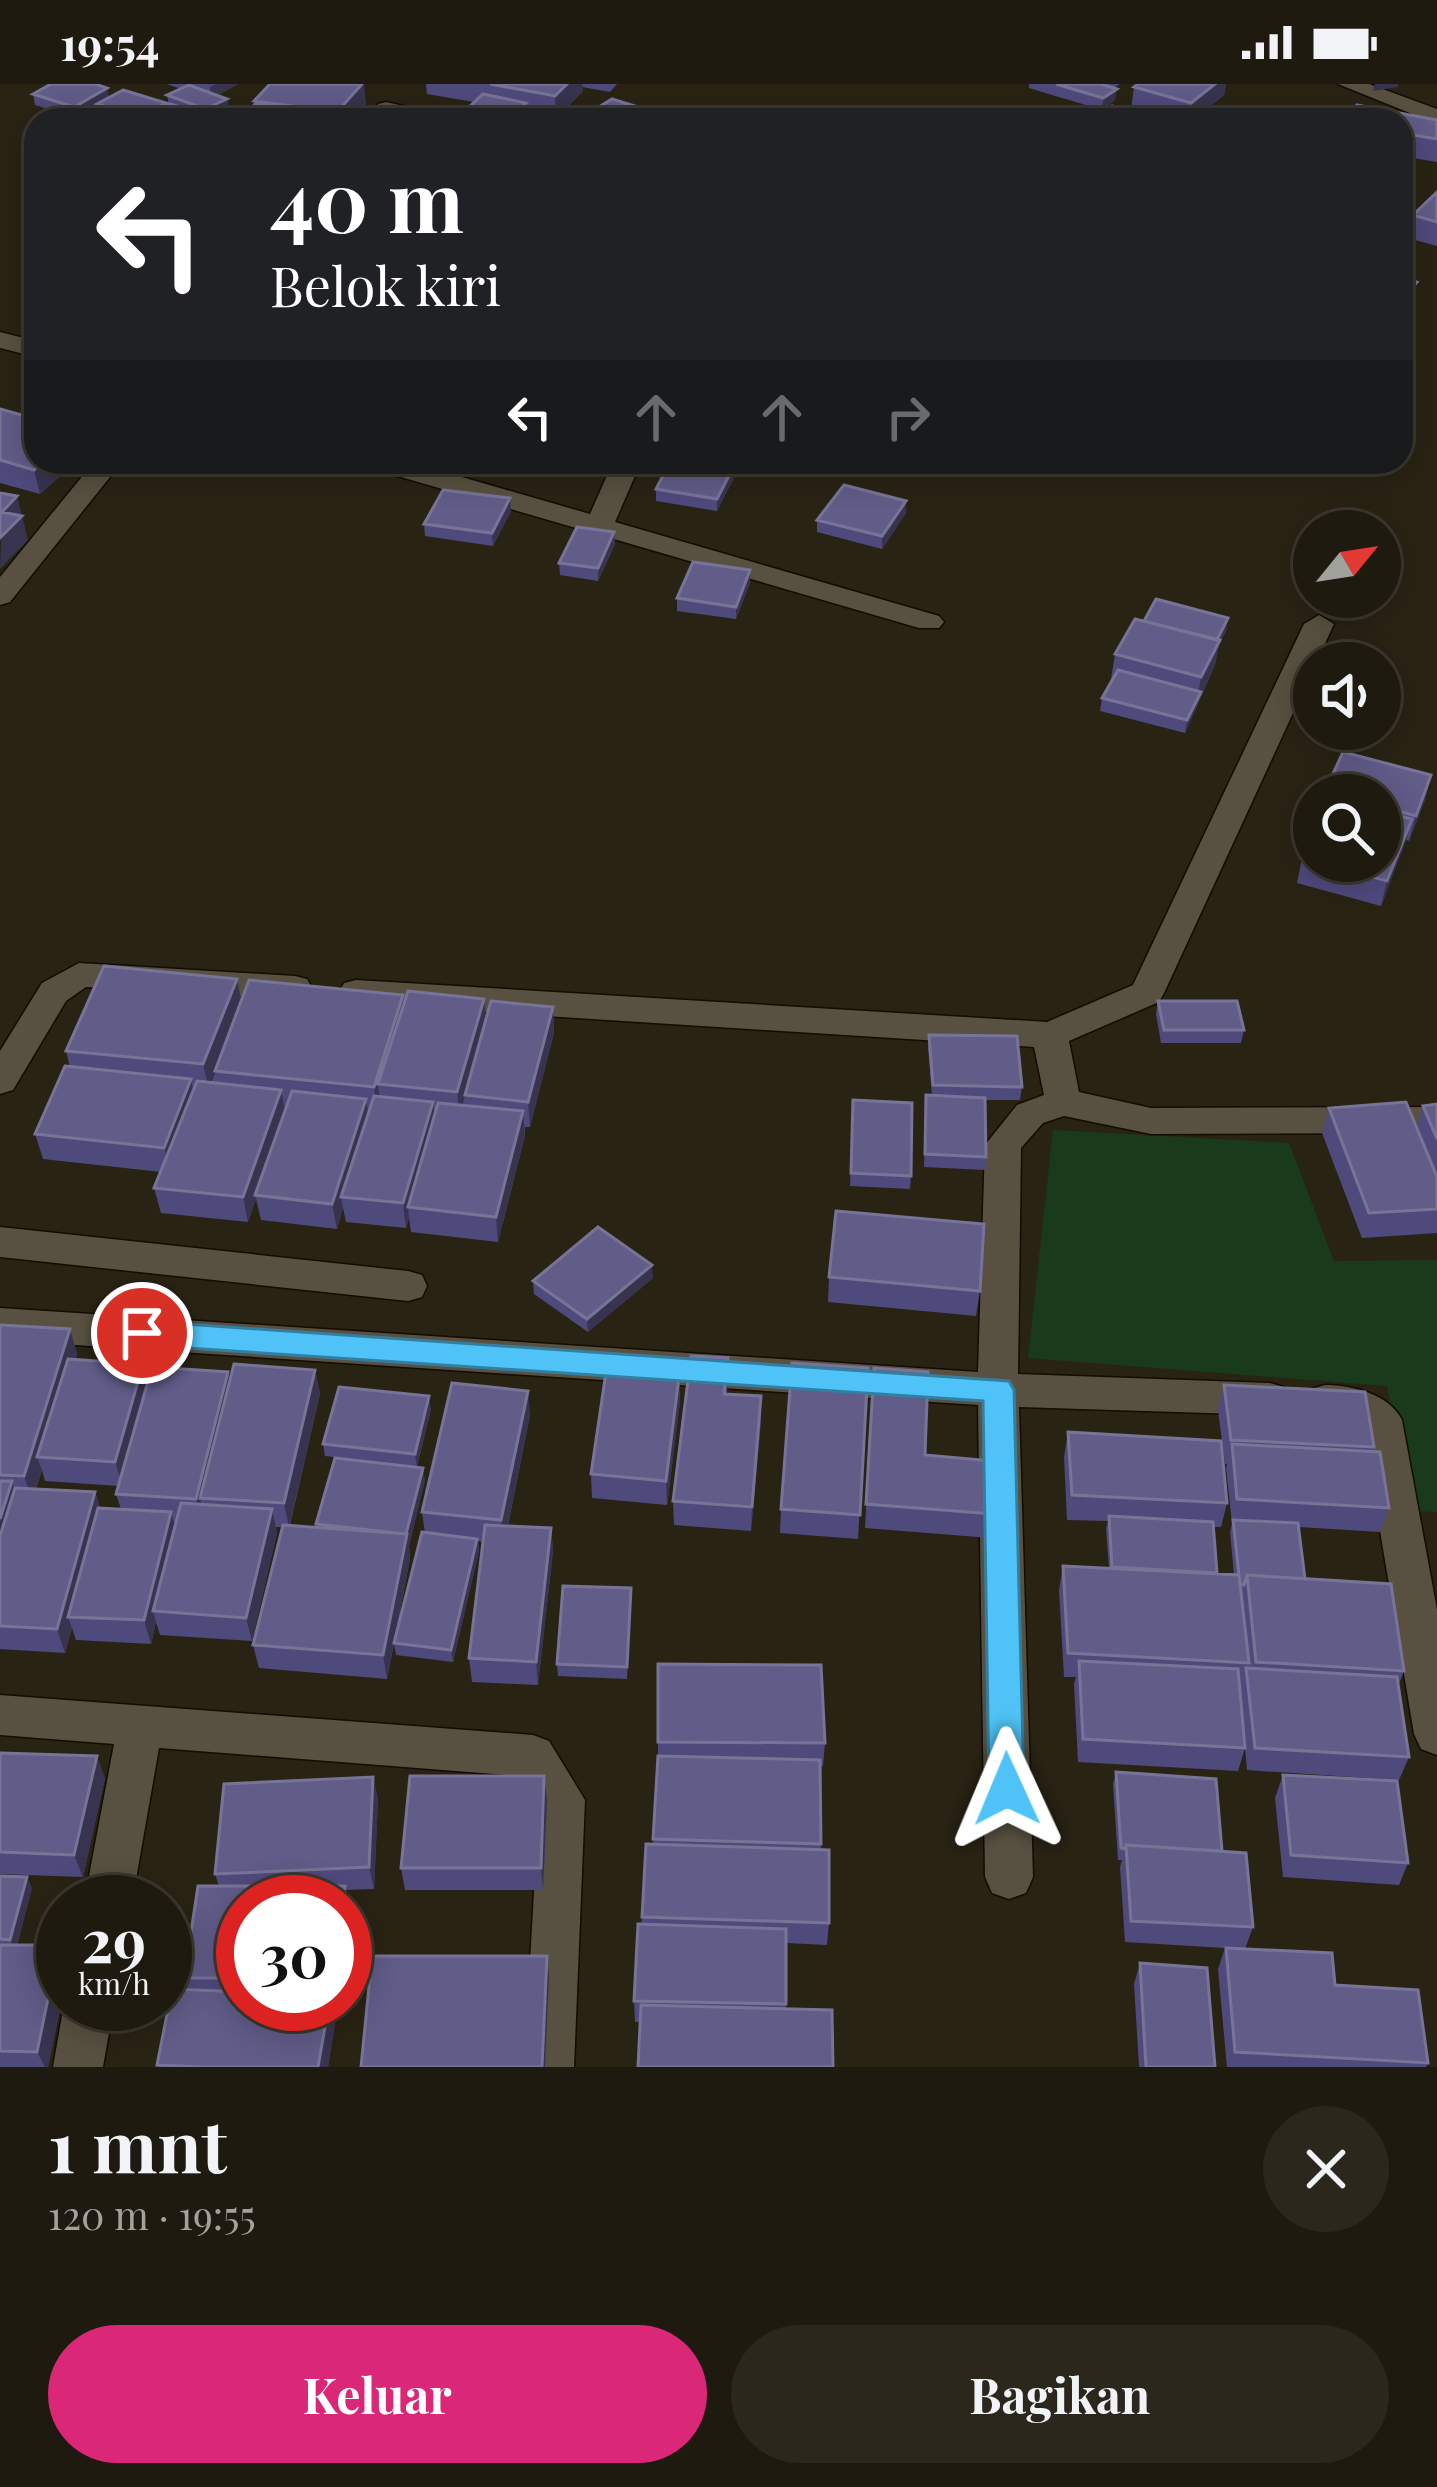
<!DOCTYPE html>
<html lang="id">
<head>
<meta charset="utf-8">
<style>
  body { margin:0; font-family:"Playfair Display",serif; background:#2c271d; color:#f1f3f6; height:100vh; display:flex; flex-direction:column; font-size:45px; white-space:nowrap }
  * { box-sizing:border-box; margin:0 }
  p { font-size:39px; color:#a1a19e }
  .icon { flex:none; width:66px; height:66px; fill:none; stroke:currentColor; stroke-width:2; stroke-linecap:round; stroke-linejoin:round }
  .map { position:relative; height:1983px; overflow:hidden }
  .drawer { display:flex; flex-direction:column; background:#1f1a0f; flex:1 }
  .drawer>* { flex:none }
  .hud { position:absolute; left:24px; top:24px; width:1389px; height:366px; border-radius:36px; box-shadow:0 6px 30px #0003,0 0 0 3px #3c382f; background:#202124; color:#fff; overflow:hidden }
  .needle { width:78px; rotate:60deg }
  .buttons { position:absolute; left:1293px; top:426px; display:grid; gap:24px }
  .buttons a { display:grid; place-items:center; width:108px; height:108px; border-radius:50%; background:#1f1a0f; box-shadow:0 6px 30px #0003,0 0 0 3px #3c382f; font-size:60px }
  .speed { position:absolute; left:36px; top:1791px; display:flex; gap:24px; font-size:60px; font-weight:700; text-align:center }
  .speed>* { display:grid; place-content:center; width:156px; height:156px; border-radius:50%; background:#1f1a0f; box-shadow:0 6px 30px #0003,0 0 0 3px #3c382f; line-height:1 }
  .speed small { font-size:30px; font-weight:400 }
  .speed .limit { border:18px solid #d22; background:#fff; color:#111 }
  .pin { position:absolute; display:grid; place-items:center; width:102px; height:102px; color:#fff; margin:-51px; border:6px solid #fff; border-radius:50%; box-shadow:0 3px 12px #0007 }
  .me { position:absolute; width:132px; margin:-66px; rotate:359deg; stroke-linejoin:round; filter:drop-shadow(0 0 9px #0008) }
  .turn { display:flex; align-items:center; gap:42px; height:252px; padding:0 48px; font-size:54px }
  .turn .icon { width:156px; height:156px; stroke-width:2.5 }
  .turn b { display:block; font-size:84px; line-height:102px }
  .lanes { display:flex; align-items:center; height:114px; padding:0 48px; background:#0003; justify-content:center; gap:60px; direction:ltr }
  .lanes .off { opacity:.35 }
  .round { display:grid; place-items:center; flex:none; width:126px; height:126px; border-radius:63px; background:#2c271d }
  .summary { display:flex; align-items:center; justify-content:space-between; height:204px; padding:0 48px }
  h1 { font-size:72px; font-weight:700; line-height:90px }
  .cta { display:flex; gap:24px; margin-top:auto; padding:24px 48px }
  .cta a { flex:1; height:138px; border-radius:72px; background:#db2777; color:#fff; font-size:48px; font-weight:700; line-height:138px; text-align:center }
  .cta a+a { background:#2c271d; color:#f1f3f6 }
  .status { display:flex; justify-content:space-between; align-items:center; height:84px; padding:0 60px; background:#1f1a0f; direction:ltr }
  .status svg { height:33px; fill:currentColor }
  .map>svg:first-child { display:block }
  .green { fill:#1a3b1b }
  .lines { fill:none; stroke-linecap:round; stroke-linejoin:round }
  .minor-casing { stroke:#120c02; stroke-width:3 }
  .minor { fill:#585141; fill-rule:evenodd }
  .wall { fill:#4f4a7c; fill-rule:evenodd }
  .shaded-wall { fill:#38334e }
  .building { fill:#615c88; stroke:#787497; stroke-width:3 }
  .route { fill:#4fc3f7; stroke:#337fa1; stroke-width:3 }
</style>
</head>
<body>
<div class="status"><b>19:54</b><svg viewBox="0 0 49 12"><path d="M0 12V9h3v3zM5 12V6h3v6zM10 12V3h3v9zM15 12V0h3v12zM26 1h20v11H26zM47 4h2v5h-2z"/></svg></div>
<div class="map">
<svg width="1437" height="1983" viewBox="0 0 1437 1983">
  <rect width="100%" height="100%" fill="#292314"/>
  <!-- green -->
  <path class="green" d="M1053,1046l236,13 45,118 103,-1v252l-29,-1 -21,-125 -359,-28z"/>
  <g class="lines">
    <!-- minor casing -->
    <g class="minor-casing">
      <path id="minor" d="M1338,0h31l68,25v15z
        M386,18l57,13 3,5h-41l-27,-6v-10z
        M0,248l36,9v16l-36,-9z
        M94,378h28l-112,140 -10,3v-28z
        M366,378h44l180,52 23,-52h28l-26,60 324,94 5,6 -5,6h-20l-549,-160z
        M1319,531l15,9 -170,369 -5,9 -90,39 10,51 72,16 286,-1v26l-286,1 -87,-18 -21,7 -22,25 -3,226 252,9 14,4 6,12 -6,12 -14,4 -251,-8 14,470 -7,16 -17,6 -17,-6 -7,-16 -7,-472 -978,-65v-32l978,64 7,-227 32,-40 27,-10 -10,-48 -678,-43 -12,-3 -5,-9 5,-9 12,-3 691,42 86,-37 171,-361z
        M79,879l216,13 12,3 5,9 -5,9 -12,3 -209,-13 -20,14 -53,89 -13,4v-43l42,-68z
        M0,1143l408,44 14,4 5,11 -5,11 -14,4 -408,-44z
        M1325,1301c27,0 64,9 77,35l35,190v145l-16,-6 -7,-15 -51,-305 -22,-12 -30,-4 -6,-12 6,-12z
        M0,1611l533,40 16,6 36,59 -11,267h-50l15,-263 -19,-28 -361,-28 -27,154h-48l30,-158 -114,-9z
        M64,1920h50l-11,63h-50z"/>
    </g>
    <!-- minor -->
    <use href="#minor" class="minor"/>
  </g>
  <!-- wall -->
  <path class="wall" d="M167,0h71l-20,11 9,4 2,11 -14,7 1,3h-103l-14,-4 -1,-10 -21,12 -42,-13 -2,-11 133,9v4l3,-2 -2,-10 14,-6z
    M426,0h191l-7,8 -28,-5 1,4 -27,27 -30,-6 -6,8 -51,-1 -1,-11 6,-6 -47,-8z
    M1029,0h91l-6,4 1,12 -13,10 -73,-22z
    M1138,0h88l-2,11 -30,25h-24l-39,-11 3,-22z
    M254,17l112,3 -14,16 -97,-16z
    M1401,36h36v42l-36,-6z
    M1437,108v54l-29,-8 5,-23z
    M0,325l36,53h40l-36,32 -40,-11z
    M519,378h49l-9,15 -40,-6z
    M670,378h68v8l-21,41 -61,-10v-12z
    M906,417v12l-24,36 -65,-17v-12z
    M511,427l-18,35 -68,-10 -1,-12z
    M614,448l1,12 -17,37 -38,-6 -1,-12z
    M750,486v13l-14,36 -59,-8v-13z
    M1228,534l-2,13 -7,13 -4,21 -30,68 -85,-22 2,-13 11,-19h-2l4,-25 29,-33z
    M1431,691l-6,25 -16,41 -3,-1 -25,66 -84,-23 5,-25 78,3v-66h-56l1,-4z
    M237,895l4,21 163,2 82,16 67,-11 1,26 -24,94h-5v9l-27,106 -87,-10 -2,-14 -3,10 -60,-6 -3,-14 -6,21 -76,-9 -5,-21 -8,23 -87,-9 -7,-25 7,-16 -118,-13 -8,-25 35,-67 -4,-16z
    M1158,917l86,29 -3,13h-80l-5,-29z
    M929,951l93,52 -2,13h-35v70l-61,-3 2,-72 6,1 -4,-48z
    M853,1016l58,76 -1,13 -60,-3z
    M1437,1020v129l-75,5 -40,-105 7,-25 88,20 6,-22z
    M829,1193l151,14 -4,25 -148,-14z
    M653,1194l-65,54 -54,-38 -1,-13z
    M0,1241l70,4 7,25 -1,5 67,5 5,18 80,-10 2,7 85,-9 5,24 -30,131 27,2 -1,-3 109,-44 -16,66 1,12 -14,76 29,-101 -3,-21 108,-97 -22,111 43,2 2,23 -15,134 -66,-3 -3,-24 14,-116 -5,-1 1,10 -26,111 -57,-7 -2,-11 -7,35 -128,-11 -6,-23 30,-118h-7l1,6 -25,108 -92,-6 -4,-13 -5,22 -75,-4 -4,-12 -7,25 -65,-4zM42,1386l3,11 74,5 -3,8 5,15 -21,-1 -5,-16 -59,-3z
    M728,1274l-1,36 34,27 -10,110 -77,-6 -1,-24z
    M868,1284l-10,171 -78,-6 1,-24z
    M874,1284l51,87 68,59 -3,24 -125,-10z
    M679,1293l1,24 -13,104 -75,-7 -1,-24z
    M1224,1301l150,62 -2,4 17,57 -9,24 -81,-5 6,52 99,92 -6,15 11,71 -10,23 -152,-10 -2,-22 -7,23 -160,-9 -4,-78 2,-7h-12l-5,-87 4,-24 46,2 -3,-40 2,-7 -41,-1 -3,-63 4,-25 159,71 -6,24h-8l3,47 18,1 -4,-43 2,-9 -6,-55 1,-4h-2l-7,-54z
    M431,1325l-14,58 -92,-11 -2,-12z
    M631,1504l-4,91 -69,-3 -1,-12z
    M658,1580l167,79 -2,23h-3l1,84 8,73 -2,22 -41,-2v66l-151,13 -1,-21 8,-84 11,-73 5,-88z
    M0,1669l105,25 -22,99 -83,-3z
    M1116,1688l106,79 31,76 -8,22 90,36 93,78 -2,4h-199l-9,-98 7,-21 -100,-6 -5,-75 2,-7h-4l-5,-76z
    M1283,1691l125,88 -9,22 -116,-8 -8,-79z
    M373,1693l5,23 -4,89 -28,1 4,17 -107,-5v102h89l4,12 -8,51h-170l-1,-2 31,-75 -4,-12 35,-92 -4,-12z
    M547,1715l-4,91h-138l-4,-22z
    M0,1792l32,12 -15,57 46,9v41l-15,72h-48z
    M1140,1879l75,104h-76l-5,-83z"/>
  <!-- shaded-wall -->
  <path class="shaded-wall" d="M216,0h22l-27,15 -1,-12z
    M362,0h2l2,20 -14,16h-15v-8z
    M567,0h15l1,7 -27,27 -1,-22z
    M1215,0h11l-2,11 -30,25h-5l2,-17z
    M1375,0h23v3l-25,4z
    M107,4l3,11 -33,19 -3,-11z
    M1117,5l-2,11 -13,10 1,-12z
    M227,15l2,11 -22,10 -2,-11z
    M166,19l1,11 -26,6v-2z
    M526,19v11l-6,6h-8v-4z
    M1417,198l-3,12 -13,16v-9z
    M43,378h33l-36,32 -6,-24z
    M560,378h8l-9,15v-13z
    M736,378h2v8l-21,41v-12z
    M17,412l11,44 -28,29 2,-57z
    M510,414l1,13 -18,35 -1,-13z
    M906,417v12l-24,36v-13z
    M614,448l1,12 -17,37v-13z
    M750,486v13l-14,36v-12z
    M1228,534l-2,13 -7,13 -4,21 -30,68 2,-13 10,-20 4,-23 12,-30z
    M1431,691l-6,25 -16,41 7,-25z
    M1412,735l-7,25 -24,62 6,-25z
    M237,895l5,25 -33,85 -6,-25z
    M403,911l4,25 -29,64 2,19 -3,9 -3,-25z
    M484,915l3,25 -22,71 -5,22 -3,-25z
    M553,923l1,26 -24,94 -2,-25z
    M191,995l5,25 -26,69 -6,-25z
    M281,1006l5,25 -31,80 1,4 -8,23 -5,-25z
    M366,1015l4,25 -29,73 2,11 -6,21 -5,-25z
    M433,1018l3,25 -28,80 1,11 -3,10 -3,-25z
    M523,1027l2,25 -27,106 -2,-25z
    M652,1181l1,13 -65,54 -1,-13z
    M70,1245l7,25 -31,104 -9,-1 5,13 -10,30 -8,-24z
    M143,1280l7,24 -27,98 -8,-24z
    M315,1286l5,24 -31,133 -5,-24z
    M228,1288l6,24 -34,102 4,17 -2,8 -6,-24z
    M679,1293l1,24 -13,104 -1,-24z
    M528,1307l2,24 -26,129 -3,-24z
    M429,1312l2,13 -14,58 -2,-13z
    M761,1312v25l-10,110 1,-24z
    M423,1384l2,12 -16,66 1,12 -23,121 -4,-24 23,-121z
    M12,1397l8,25 -20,67v-54z
    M95,1408l7,24 -34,101 4,11 -7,25 -8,-24z
    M272,1425l5,24 -25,108 -6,-23z
    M171,1428l7,24 -25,75 3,11 -5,22 -7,-24z
    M551,1444l2,23 -15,134 -2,-23z
    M477,1455l2,12 -26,111 -2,-12z
    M97,1672l8,22 -22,99 -9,-22z
    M544,1692l3,23 -4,91 -2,-22z
    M373,1693l5,23 -4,89 -5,-22z
    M27,1793l5,11 -17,63 -5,-11z
    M345,1802l5,21 -5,41v-46h-2z
    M59,1861l4,9v41l-15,72h-3l-8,-15z
    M547,1872l2,21 -4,90h-3z
    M329,1920h3l4,12 -8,51h-10z"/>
  <!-- building -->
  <path class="building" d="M51,0h44l12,4 -33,19 -41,-13z
    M270,0h92l-25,28 -83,-11z
    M490,0h77l-12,12z
    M1056,0h45l16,5 -14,9z
    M1138,0h77l-24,19 -57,-16z
    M189,1l38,14 -22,10 -38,-14z
    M123,6l43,13 -25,15 -44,-14z
    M483,10l43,9 -14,13 -44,-8z
    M612,15l68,21h-18l-43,-14 -10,6 -12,-4z
    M170,20l45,13 -5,3h-43l-6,-3 -6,3 -7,-1z
    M255,20l89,12 -3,4h-101z
    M1357,21l80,15v19l-36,-6v-13h-57z
    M619,22l43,14h-67z
    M1112,22l46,14h-44l-16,-5z
    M1437,108v30l-24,-7z
    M1401,194l16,4 -16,19z
    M0,325l36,10v43h7l-9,8 -34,-10z
    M670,378h66l-19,37 -61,-10z
    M844,401l62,16 -24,35 -65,-16z
    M443,406l67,8 -18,35 -68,-9z
    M0,409l17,3 -15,16 20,4 -22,22z
    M577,443l37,5 -16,36 -39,-5z
    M693,478l57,8 -14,37 -59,-9z
    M1156,515l72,19 -11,22 -73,-19z
    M1135,535l85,21 -19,37 -86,-23z
    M1118,586l83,22 -14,28 -85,-22z
    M1343,668l88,23 -15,41 -36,-10v-11h-41l-14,-4z
    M1380,727l32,8 -25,62 -73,-20h66z
    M1314,748v29l-12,-3z
    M104,882l133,13 -34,85 -137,-13z
    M249,896l154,15 -29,92 -159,-16z
    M408,907l76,8 -27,93 -79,-8z
    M491,917l62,6 -25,95 -63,-7z
    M1158,917h79l7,29h-80z
    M929,951l88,1 5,51 -89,-2z
    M65,982l126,13 -27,69 -129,-14z
    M197,997l84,9 -38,107 -89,-9z
    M292,1007l74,8 -34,105 -77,-9z
    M926,1011l59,3 1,59 -61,-3z
    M374,1012l59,6 -30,101 -62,-6z
    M853,1016l59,3 -1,73 -60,-3z
    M1406,1018l31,75v32l-68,4 -40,-105z
    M438,1019l85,8 -27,106 -88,-10z
    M1437,1020v35l-14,-33z
    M836,1127l148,13 -4,67 -151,-14z
    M598,1143l54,38 -65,54 -54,-38z
    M0,1241l70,4 -46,147 -24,-1z
    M691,1272l37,2 -4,36 37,2 -9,111 -79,-6z
    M68,1275l75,5 -28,98 -78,-5z
    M792,1279l76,5 -8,147 -79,-6z
    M234,1280l81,6 -31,133 -84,-5z
    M152,1283l76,5 -32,127 -80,-5z
    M874,1284l54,4 -3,83 69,6 -1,53 -127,-10z
    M606,1288l73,5 -13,104 -75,-7z
    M452,1299l76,8 -27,129 -79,-8z
    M1224,1301l141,7 9,55 -143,-7z
    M339,1303l90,9 -14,58 -92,-10z
    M1068,1348l153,9 6,62 -155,-8z
    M1232,1360l148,8 9,56 -152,-9z
    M335,1374l88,10 -17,66 -90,-10z
    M0,1397h12l-12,38z
    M15,1404l80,4 -38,137 -57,-3v-90z
    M181,1419l91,6 -26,109 -93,-7z
    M98,1424l73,4 -27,108 -76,-3z
    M1109,1432l104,6 4,51 -105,-6z
    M1233,1436l65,3 7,56 -58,-4 -3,10 -4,-1z
    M283,1441l124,9 -24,121 -130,-10z
    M485,1441l66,3 -15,134 -67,-4z
    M422,1448l55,7 -26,111 -57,-7z
    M1063,1482l176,9 10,88 -181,-10z
    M1247,1491l144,9 13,87 -148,-9z
    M563,1502l68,2 -4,79 -70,-3z
    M1079,1577l159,8 7,79 -162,-9z
    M658,1580l163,1 4,78 -167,-1z
    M1246,1584l151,9 12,80 -154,-9z
    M0,1669l97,3 -23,99 -74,-3z
    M658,1672l162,4 1,84 -168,-5z
    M1116,1688l100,7 6,72 -96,-6v4l-5,-1z
    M1283,1691l114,6 11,82 -117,-8z
    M410,1692h134l-3,92h-140z
    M373,1693l-4,90 -154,7 9,-90z
    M646,1760l183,6v73l-187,-6z
    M1126,1761l120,8 7,74 -122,-6z
    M0,1792l27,1 -17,63 -10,-1z
    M198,1802h147l-2,16h-100v76h-59z
    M638,1840l148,5v75l-152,-3z
    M0,1861h59l-22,107 -37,-1z
    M1226,1864l106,5 3,32 83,5 10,73 -193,-11z
    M372,1872h175l-5,111h-181z
    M1140,1879l67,5 8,99h-69z
    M172,1905l71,3v12h86l-11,63h-119l-42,-2z
    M641,1921l191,5 1,57h-195z"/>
  <!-- route -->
  <path class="route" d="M142,1237l867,60 5,9 10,399 -5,11 -12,5 -13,-5 -5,-11 -6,-388 -841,-56 -10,-3 -5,-9 5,-8z"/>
</svg>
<div class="buttons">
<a><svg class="needle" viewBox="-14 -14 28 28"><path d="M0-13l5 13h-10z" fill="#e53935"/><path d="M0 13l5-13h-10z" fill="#a1a19e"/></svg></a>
<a><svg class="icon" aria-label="sound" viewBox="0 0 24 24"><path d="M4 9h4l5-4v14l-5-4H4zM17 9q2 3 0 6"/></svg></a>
<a><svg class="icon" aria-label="search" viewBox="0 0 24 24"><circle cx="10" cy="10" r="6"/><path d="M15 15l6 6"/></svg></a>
</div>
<div class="speed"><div>29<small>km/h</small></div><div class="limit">30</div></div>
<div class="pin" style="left:142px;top:1249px;background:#d93025"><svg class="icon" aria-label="arrive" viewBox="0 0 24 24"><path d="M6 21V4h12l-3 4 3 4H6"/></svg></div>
<svg class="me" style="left:1007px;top:1705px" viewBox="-20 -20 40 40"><path d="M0-17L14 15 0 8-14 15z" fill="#4fc3f7" stroke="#fff" stroke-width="4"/></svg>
<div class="hud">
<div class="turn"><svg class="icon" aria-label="left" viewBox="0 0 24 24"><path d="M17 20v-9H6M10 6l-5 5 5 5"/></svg><div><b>40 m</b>Belok kiri</div></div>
<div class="lanes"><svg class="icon" aria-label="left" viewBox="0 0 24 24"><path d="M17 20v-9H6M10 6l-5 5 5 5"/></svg><svg class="icon off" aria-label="ahead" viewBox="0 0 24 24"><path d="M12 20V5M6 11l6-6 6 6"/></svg><svg class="icon off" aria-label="ahead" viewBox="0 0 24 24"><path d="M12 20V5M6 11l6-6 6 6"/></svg><svg class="icon off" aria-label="right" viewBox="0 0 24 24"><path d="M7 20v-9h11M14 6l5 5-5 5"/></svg></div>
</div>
</div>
<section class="drawer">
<div class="summary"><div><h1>1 mnt</h1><p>120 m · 19:55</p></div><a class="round"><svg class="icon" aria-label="close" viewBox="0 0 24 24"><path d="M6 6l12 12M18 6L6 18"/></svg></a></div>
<div class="cta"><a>Keluar</a><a>Bagikan</a></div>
</section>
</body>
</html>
